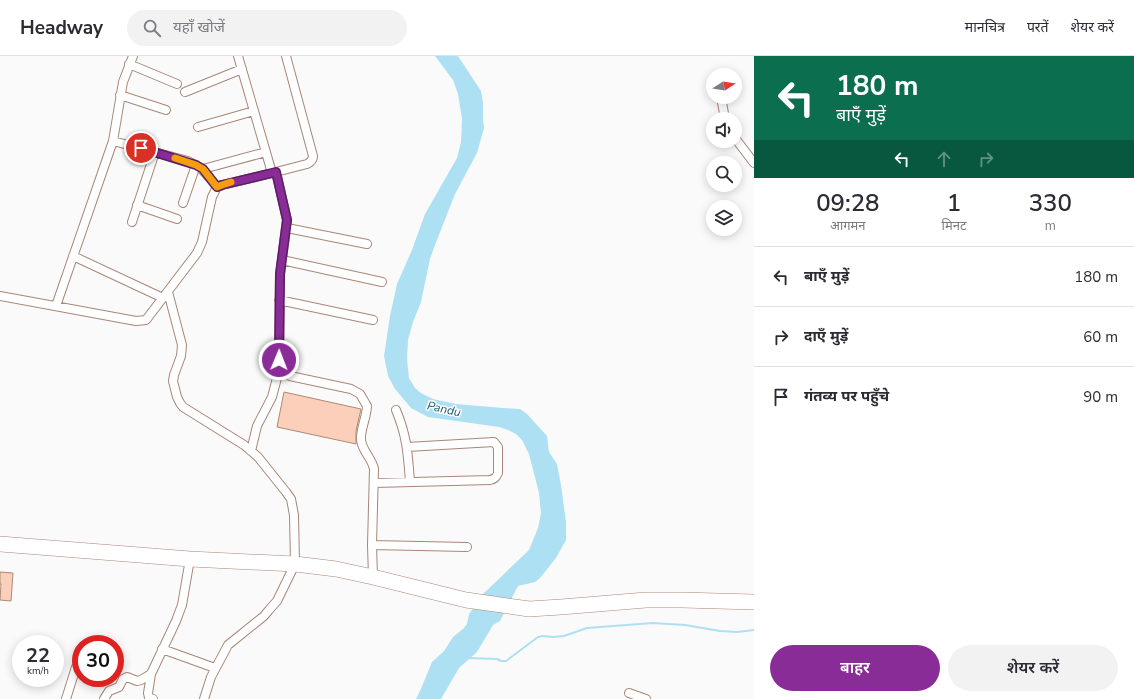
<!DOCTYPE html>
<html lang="hi">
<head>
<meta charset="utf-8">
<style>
  body { margin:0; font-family:"Nunito Sans","Noto Sans Devanagari",sans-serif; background:#f2f2f3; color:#2b2b33; height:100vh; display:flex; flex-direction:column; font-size:15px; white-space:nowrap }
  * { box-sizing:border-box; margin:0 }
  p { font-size:13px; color:#7c7c81 }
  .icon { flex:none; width:22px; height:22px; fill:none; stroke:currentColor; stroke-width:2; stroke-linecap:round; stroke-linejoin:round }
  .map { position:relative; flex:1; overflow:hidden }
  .side { display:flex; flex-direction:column; background:#fff; width:380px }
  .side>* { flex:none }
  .top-card { background:#0b6e4f; color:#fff; overflow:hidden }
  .needle { width:26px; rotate:78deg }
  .tools { position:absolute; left:706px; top:12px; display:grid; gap:8px }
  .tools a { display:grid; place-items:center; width:36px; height:36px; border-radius:50%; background:#fff; box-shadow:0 2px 10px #0003; font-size:20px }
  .speed { position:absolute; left:12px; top:579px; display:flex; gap:8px; font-size:20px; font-weight:700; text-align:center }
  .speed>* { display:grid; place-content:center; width:52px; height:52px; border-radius:50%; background:#fff; box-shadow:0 2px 10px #0003; line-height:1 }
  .speed small { font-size:10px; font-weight:400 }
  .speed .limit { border:6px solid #d22; background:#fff; color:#111 }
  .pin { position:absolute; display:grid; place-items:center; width:34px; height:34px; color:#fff; margin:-17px; border:2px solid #fff; border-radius:50%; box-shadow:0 1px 4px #0007 }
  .me { position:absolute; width:44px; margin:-22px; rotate:1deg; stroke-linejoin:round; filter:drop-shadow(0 0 3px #0008) }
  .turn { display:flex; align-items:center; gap:14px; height:84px; padding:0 16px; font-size:18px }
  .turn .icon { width:52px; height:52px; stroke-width:2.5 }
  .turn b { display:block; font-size:28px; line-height:34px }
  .lanes { display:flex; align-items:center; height:38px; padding:0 16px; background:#0003; justify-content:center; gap:20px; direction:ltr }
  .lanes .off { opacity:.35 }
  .eta { display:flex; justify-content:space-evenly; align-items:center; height:68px; text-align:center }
  .eta b { font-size:24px; font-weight:600; line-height:28px }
  .button { display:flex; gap:8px; margin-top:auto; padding:8px 16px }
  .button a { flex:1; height:46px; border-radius:24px; background:#892c97; color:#fff; font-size:16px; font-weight:600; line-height:46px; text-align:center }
  .button a+a { background:#f2f2f3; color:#2b2b33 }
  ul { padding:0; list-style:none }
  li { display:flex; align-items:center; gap:12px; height:60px; padding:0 16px; border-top:1px solid #e1e1e2 }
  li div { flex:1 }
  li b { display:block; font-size:15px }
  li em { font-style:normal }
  header { display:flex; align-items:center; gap:24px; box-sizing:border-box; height:56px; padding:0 20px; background:#fff; border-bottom:1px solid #e1e1e2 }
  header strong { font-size:19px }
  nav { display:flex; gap:22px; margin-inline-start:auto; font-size:14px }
  .search { width:280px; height:36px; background:#f2f2f3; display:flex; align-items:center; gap:10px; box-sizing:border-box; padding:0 14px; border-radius:22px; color:#7c7c81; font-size:15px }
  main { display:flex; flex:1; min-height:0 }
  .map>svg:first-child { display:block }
  .water { fill:#aee0f3 }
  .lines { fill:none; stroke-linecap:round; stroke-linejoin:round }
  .stream { stroke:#aee0f3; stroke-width:2 }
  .building { fill:#fbcfb9; stroke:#ac8a78 }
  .street-casing { stroke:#a98675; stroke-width:10 }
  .highway-casing { stroke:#a98675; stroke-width:16 }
  .street { stroke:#fff; stroke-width:8 }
  .highway { stroke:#fff; stroke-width:15 }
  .route-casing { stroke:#591d62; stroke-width:10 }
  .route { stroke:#892c97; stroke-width:7 }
  .slow { stroke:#f59e0b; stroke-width:7 }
  .labels { text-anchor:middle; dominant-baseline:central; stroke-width:3; stroke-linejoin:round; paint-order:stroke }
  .water-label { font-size:12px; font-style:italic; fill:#17586c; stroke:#fff }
</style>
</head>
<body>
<header>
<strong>Headway</strong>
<div class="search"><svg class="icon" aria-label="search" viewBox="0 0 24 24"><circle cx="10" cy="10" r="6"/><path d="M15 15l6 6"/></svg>यहाँ खोजें</div>
<nav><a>मानचित्र</a><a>परतें</a><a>शेयर करें</a></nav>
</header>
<main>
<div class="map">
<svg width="754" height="643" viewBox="0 0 754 643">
  <rect width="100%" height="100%" fill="#fafafa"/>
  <!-- water -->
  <path class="water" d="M435,0h23l23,35 2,11v18l1,8 -7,25 -22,41 -20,51 -5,14 -9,43 -8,20 -5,18 -1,19 2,19 6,10 6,5 12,6 23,5 47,4 17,1 7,5 20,22 2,16 8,12 4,21 5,37v18l-10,18 -16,20 -5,4 -17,4 -18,35 -7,4 -16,27 -18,16 -18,31h-25l4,-8 12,-29 12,-11 9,-14 10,-8 4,-5 2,-10 15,-21 45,-43 9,-22 3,-15 -2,-20 -10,-39 -7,-14 -6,-6 -8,-4 -9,-3 -71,-10 -17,-9 -16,-19 -7,-13 -4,-20 6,-40 7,-32 15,-34 13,-36 32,-56 4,-16 1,-23 -4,-25 -5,-14z"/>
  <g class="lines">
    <!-- stream -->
    <path class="stream" d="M468,602l29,1 4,2h5l32,-24 5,-1 10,1 11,-1 23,-8 66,-5 32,2 35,6 17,1 17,-2"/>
  </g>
  <!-- building -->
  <path class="building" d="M284,336l77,17 -5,22v13l-79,-17z
    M0,516l13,1 -2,28 -11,-1 1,-16h-1z"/>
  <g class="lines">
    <!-- street casing -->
    <g class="street-casing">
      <path id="street" d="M129,8l48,20
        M185,36l57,-23
        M120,39l46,15
        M721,41l4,22
        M198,71l56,-16
        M735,82l19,25
        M113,85l75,20c14,6 20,15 29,26
        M203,113l63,-17
        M272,117l35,-9c4,-2 6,-4 6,-8l-27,-100
        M183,147l13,-38
        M137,149l40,14
        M132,166l23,-70
        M287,172l80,16
        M73,200l90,42
        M282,204l100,22
        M168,236l14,53 -1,11 -7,19 -1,6 4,16 3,6 3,4 61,38 14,12 28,35 5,7 3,16 1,49 -18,37 -8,9 -5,6 -36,29 -17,32 -7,22
        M0,240l136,25 10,-1 3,-4 48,-63 5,-11 10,-45 5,-10 5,-2 50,-12 -34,-117
        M279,244l94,20
        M56,250l57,-165 10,-59 10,-26
        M290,320l61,13 9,5 7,12c0,10 -7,24 -6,34 1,11 11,18 13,29l-2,76 1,32
        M396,354c11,26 12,45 14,72
        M251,395l6,-25 15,-29 5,-19 2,-18 1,-86 7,-54 -11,-48
        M374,427l116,-3c4,-1 6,-2 8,-7v-26l-4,-5 -87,5
        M372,489l95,2
        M162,593l53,19
        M151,618l-3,19 1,5 4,1
        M629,637l17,6
        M66,643l10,-32
        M104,643l5,-8 10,-4 4,-8 4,-2 10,4 4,-1 10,-6 25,-53 6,-16 8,-46"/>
    </g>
    <!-- highway casing -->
    <g class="highway-casing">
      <path id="highway" d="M0,488l190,15 105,5 41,5 37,8 93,23 63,9 32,-2 85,-7h36l72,2"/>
    </g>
    <!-- street -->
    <use href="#street" class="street"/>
    <!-- highway -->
    <use href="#highway" class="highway"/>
  </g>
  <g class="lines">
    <!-- route casing -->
    <g class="route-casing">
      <path id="route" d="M141,92l55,17 7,4 14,18 5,-2 54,-13 11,48 -7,54 -1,86"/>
    </g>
    <!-- route -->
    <use href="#route" class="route"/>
    <!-- slow -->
    <path class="slow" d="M175,102l21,7 7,4 14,18 5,-2 9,-3"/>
  </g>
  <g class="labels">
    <!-- water labels -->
    <g class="water-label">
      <text transform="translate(444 353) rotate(12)">Pandu</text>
    </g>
  </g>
</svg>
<div class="tools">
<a><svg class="needle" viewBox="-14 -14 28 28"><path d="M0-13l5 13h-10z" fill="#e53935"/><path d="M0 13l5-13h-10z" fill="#7c7c81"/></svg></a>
<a><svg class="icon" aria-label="sound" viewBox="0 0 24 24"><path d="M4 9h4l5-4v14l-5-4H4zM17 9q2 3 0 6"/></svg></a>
<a><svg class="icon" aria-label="search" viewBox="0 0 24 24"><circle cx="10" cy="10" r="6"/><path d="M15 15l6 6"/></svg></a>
<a><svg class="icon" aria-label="layers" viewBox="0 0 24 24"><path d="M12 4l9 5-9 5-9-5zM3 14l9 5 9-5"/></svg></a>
</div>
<div class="speed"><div>22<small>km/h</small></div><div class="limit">30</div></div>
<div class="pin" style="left:141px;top:92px;background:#d93025"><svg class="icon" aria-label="arrive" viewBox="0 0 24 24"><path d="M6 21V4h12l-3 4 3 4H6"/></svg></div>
<svg class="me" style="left:279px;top:304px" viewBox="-20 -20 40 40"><circle r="17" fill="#892c97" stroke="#fff" stroke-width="3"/><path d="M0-11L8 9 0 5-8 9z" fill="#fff"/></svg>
</div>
<section class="side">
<div class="top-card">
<div class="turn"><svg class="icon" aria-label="left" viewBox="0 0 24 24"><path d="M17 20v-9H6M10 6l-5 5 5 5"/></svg><div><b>180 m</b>बाएँ मुड़ें</div></div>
<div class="lanes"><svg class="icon" aria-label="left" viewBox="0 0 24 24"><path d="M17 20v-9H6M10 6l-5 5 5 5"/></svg><svg class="icon off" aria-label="ahead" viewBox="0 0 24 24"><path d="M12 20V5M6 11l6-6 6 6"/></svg><svg class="icon off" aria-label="right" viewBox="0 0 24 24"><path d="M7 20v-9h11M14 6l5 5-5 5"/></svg></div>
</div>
<div class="eta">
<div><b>09:28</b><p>आगमन</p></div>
<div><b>1</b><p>मिनट</p></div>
<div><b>330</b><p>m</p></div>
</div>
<ul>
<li><svg class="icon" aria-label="left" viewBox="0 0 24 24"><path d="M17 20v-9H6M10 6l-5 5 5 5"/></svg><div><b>बाएँ मुड़ें</b></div><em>180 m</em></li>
<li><svg class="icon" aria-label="right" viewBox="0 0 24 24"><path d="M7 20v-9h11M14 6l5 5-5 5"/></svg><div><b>दाएँ मुड़ें</b></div><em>60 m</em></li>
<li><svg class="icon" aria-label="arrive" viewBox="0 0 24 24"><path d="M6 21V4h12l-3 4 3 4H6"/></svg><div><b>गंतव्य पर पहुँचे</b></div><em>90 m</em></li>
</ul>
<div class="button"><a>बाहर</a><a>शेयर करें</a></div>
</section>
</main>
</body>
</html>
